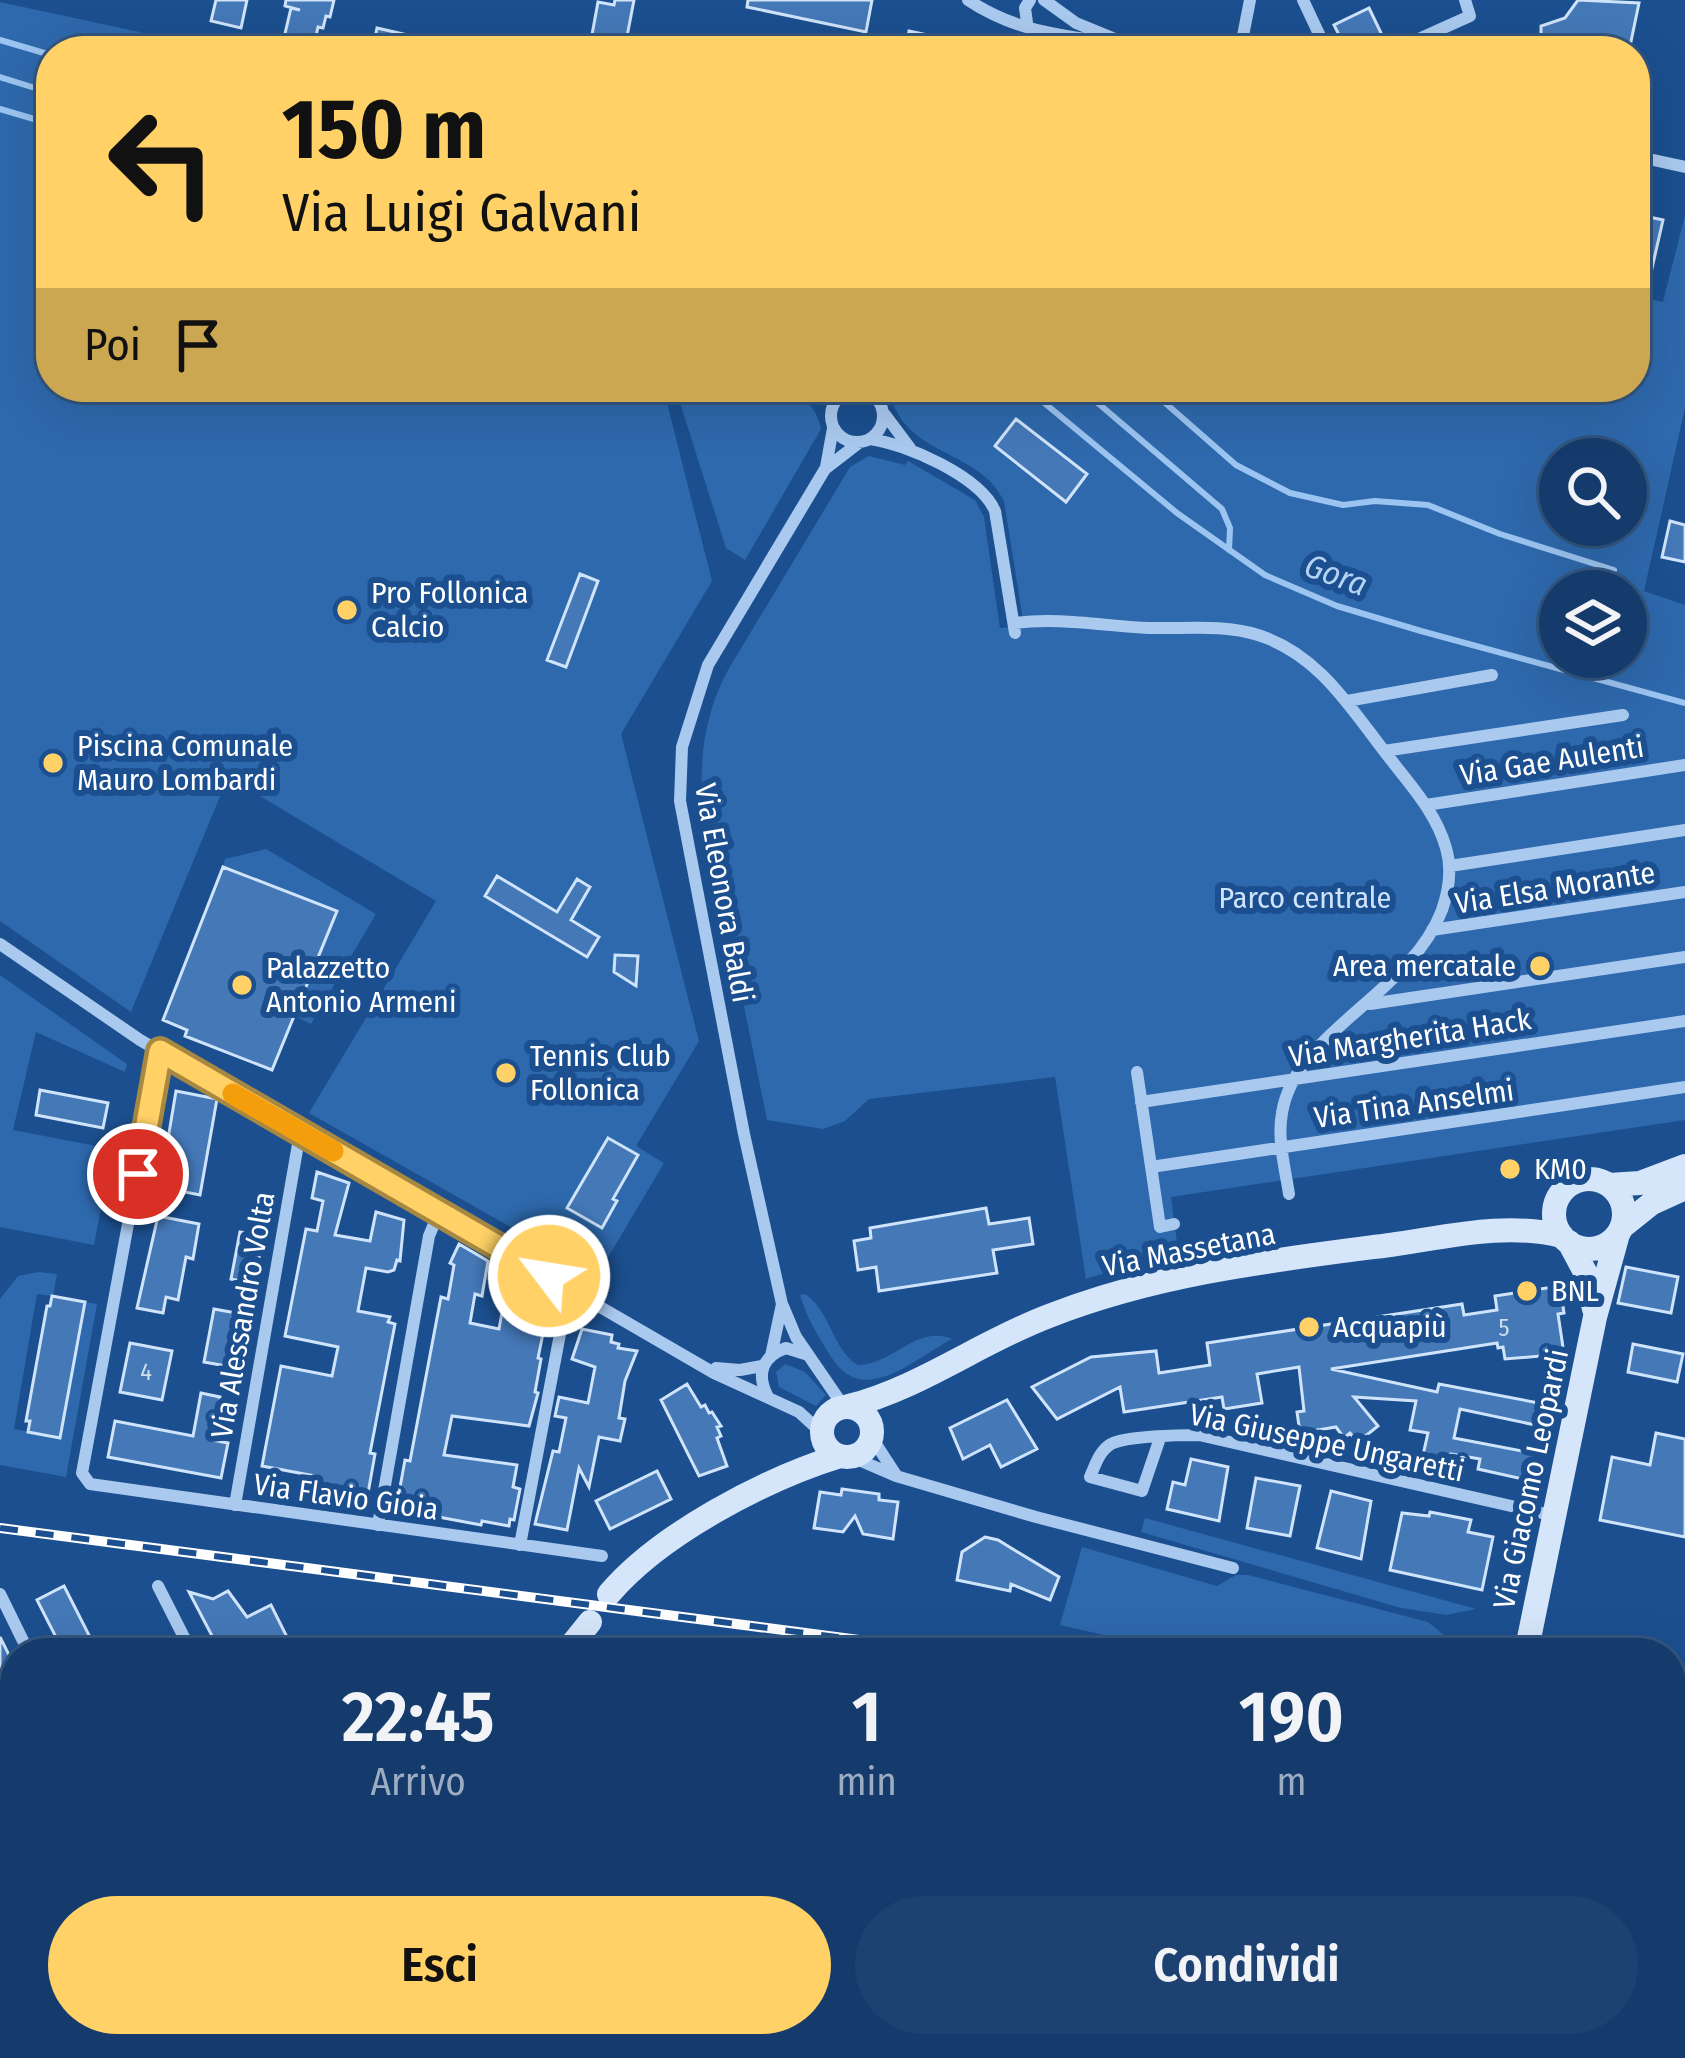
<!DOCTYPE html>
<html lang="it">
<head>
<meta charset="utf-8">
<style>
  body { margin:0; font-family:"Fira Sans Condensed",sans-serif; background:#1d4271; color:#f1f3f6; height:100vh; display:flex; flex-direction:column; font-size:45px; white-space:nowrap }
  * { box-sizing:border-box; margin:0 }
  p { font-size:39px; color:#9dadc1 }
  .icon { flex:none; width:66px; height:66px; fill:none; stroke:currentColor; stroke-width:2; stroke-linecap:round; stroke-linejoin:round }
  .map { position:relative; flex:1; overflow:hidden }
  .details { position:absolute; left:0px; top:1638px; width:1686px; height:420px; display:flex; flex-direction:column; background:#143b6b; border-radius:48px 48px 0 0; box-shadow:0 12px 48px #0002,0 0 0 3px #33557e }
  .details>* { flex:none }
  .top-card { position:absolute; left:36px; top:36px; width:1614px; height:366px; border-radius:48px; box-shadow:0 12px 48px #0002,0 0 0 3px #33557e; background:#ffd166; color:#111; overflow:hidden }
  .buttons { position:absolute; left:1539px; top:438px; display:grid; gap:24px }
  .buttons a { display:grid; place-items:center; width:108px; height:108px; border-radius:50%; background:#143b6b; box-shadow:0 12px 48px #0002,0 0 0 3px #33557e; font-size:60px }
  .pin { position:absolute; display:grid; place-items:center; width:102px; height:102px; color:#fff; margin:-51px; border:6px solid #fff; border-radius:50%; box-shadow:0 3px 12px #0007 }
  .me { position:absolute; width:132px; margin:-66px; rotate:301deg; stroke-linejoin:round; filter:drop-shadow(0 0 9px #0008) }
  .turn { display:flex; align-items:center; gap:42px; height:252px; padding:0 48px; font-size:54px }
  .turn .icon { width:156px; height:156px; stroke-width:2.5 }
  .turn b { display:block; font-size:84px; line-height:102px }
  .then { display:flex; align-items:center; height:114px; padding:0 48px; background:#0003; gap:24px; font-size:45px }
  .eta { display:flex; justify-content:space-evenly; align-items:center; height:204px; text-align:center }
  .eta b { font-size:72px; font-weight:600; line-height:84px }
  .action { display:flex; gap:24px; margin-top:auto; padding:24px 48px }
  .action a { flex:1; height:138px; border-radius:72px; background:#ffd166; color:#111; font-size:48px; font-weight:600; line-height:138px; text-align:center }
  .action a+a { background:#1d4271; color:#f1f3f6 }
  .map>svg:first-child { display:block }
  .green { fill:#2e69ad; fill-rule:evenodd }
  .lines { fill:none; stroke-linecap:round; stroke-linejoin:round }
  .stream { stroke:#9cc4f0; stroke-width:6 }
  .building { fill:#4478b7; stroke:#cfe3fa; stroke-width:3 }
  .street { stroke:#a9c9ee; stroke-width:12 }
  .secondary { stroke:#d6e6fa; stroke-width:24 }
  .rail-casing { stroke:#fff; stroke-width:10 }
  .rail { stroke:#1b4f8f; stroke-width:6; stroke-dasharray:18; stroke-linecap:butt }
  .route-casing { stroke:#a68842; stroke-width:30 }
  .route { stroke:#ffd166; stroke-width:21 }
  .slow { stroke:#f59e0b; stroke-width:21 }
  .poi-dot { fill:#ffd166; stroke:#1b4f8f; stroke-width:4.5 }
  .labels { text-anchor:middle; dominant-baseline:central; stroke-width:12; stroke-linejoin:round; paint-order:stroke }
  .number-label { font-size:24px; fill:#d0dded }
  .poi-label { font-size:30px; fill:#fff; stroke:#1b4f8f; text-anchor:start }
  .street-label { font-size:30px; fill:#fff; stroke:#1b4f8f }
  .park-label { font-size:30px; fill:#cfe3fa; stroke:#1b4f8f }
  .water-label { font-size:33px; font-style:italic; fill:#b5d3f5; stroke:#1b4f8f }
</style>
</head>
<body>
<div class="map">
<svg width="1685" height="2058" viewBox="0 0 1685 2058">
  <rect width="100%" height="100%" fill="#1b4f8f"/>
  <!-- green -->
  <path class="green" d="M0,2l228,49h-177v336h612l49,194 -91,153 78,307 -63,105 28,17 -67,113 -288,-163 127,-212 -208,-124 -97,235 -131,-91z
    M1685,215v193l-41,183 41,14v515l-514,77 7,53 -92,29 -31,-202 -186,22 -24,22 -22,8 -56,-9 -65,-322c-2,-47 4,-87 26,-128l122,-203 19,-11 36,9 3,-4 67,39 9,17 16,111 24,-2 -20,-125c-27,-55 -102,-42 -116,-114h747v-91l28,6zM1560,459h66v66h-66zM1560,591h66v66h-66z
    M675,387c47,0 135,-18 146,42l-76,131 -19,-12z
    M266,849l110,65 -65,110 -16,-8 41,-105 -113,-44 2,-8z
    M0,975l127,89 -2,8 -89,-40 -23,98 99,19 -18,96 -94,-18z
    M39,1272l18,2 -4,22 -16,-2 -23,135 46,8 25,-135 12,2 -31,173 -66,-12v-166l18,-23z
    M805,1294c26,17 27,56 53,71 34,0 59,-41 94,-26 -41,22 -90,70 -122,16 -13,-21 -23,-36 -30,-60z
    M785,1364l20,8 21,23 -10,11 -37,-19 -3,-15z
    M1145,1518l331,91 -30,6 -45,-7 -260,-76z
    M1082,1547l135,39 19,-11h12l180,47 38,31h-283l-123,-28z
    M1671,1675l14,3v131l-14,-4z
    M1671,1856l14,5v138l-14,-5z
    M350,2043h212l57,15h-273z"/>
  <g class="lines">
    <!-- stream -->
    <path class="stream" d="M0,40l51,15
      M0,77l51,16
      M0,109l51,15
      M1025,387l152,126 88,62 72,31 84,25 264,72
      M1079,387l143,122 8,19 -1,22
      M1147,387l89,78 54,28 53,12 32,-4 53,4 72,29 114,36"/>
  </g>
  <!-- building -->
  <path class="building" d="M216,0h31l-6,28 -30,-7z
    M286,0h48l-4,17 -4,-1 -3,12 -5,-1 -4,18 -30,-7 7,-30 9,2 -15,-4z
    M615,0h19l-9,47 -5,4h-31l9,-49 16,3z
    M748,0h124l-6,32 -119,-25z
    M1578,0l61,3 -10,48h-88v-25l24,-8z
    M1369,8l13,27 -24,16h-11l-13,-26z
    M377,28l74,17 -1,6h-78z
    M909,31l32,7 -3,13h-33z
    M1635,214l28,6 -13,57 -15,-3z
    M1016,419l71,55 -21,28 -71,-56z
    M1670,521l15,4v37l-23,-5z
    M580,574l18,7 -32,86 -19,-7z
    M223,867l114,44 -65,159 -87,-34 2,-6 -24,-10z
    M497,876l60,36 20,-33 13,8 -19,33 28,17 -12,20 -102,-61z
    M615,955l23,1 -2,30 -22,-14z
    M40,1090l68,13 -5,25 -67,-13z
    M176,1091l41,8 -17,96 -40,-8z
    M608,1138l30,17 -25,44 4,2 -15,27 -35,-20z
    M317,1172l32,11 -14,52 35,6 6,-29 28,8 -4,41 -3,-1 -3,10 -6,2 -22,-4 -8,43 32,6 -2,5 7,2 -25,129 5,1 -8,45 -54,-11 2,-12 -53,-10 19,-100 51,10 6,-29 -53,-11 21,-107 11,2 6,-30 -11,-3z
    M986,1208l3,16 40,-6 4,26 -40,6 4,23 -118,18 -3,-24 -18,3 -4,-29 17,-3 -1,-10z
    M158,1216l41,8 -6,35 -7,-2 -8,43 -12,-3 -3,16 -26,-5z
    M240,1232l23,4 -9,48 -23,-5z
    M459,1244l29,17 -6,35 -7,-2 -5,29 29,6 6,-33 44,8 -11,54 3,1 -6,33 3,1 -9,33 -77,-10 -8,39 73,10 -4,22 7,2 -6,31 -4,-1 -1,7 -27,-5 -1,4 -85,-16 9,-49 5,1 31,-164 7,2 6,-34 -4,-2z
    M1626,1267l52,10 -7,36 -53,-10z
    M1560,1286l4,27 -6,1 6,40 -59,5 -2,-12 -5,1 -1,-5 -166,26 106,23 2,-8 105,20 -5,20 -4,1 -75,-16 -6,29 84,16 -6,27 -54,-12 2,-10 -29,-5 -2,6 -26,-5 5,-22 -18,-3 6,-29 -62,-4 24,29 -20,16 -8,-9 -6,5 -8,-11 -36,6 -3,-21 7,-1 -5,-44 -42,7 5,29 -38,6 -2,-12 -98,15 -4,-25 -63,32 -25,-32 59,-30 65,-6 3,22 51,-8 -3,-22 255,-39 2,11 33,-5 -2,-14z
    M52,1296l33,6 -25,136 -32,-6 2,-11h-4l21,-115h3z
    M214,1309l33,6 -10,53 -33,-6z
    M582,1329l30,6 -1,7 8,2 -1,4 19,3 -12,30 -6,37 6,1 -5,22 -21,-4 -10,50 -10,-19 -12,62 -32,-6 18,-73 6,1 7,-34 -11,-2 4,-19 29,6 7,-36 -23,-8z
    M130,1343l42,8 -10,49 -42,-8z
    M1633,1344l50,10 -6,28 -49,-10z
    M687,1384l14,23 4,-2 4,8 3,-1 9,14 -4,1 4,9 -4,2 10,28 -28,10 -38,-76z
    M201,1393l19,4 -8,43 16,3 -7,35 -113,-21 7,-36 78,15z
    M1007,1400l30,49 -36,18 -11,-22 -27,14 -13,-31z
    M1656,1433l29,6v98l-85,-17 12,-63 38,8z
    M1191,1459l37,8 -9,54 -52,-12 6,-27 12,3z
    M657,1471l14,28 -61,30 -14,-28z
    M1256,1478l44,8 -10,50 -43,-8z
    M842,1489l37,5v6l19,2 -5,37 -30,-5 -8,-18 -12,16 -29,-4 6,-36 21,3z
    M1331,1491l40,10 -10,58 -44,-11z
    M1430,1512l41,8 -3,12 25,5 -11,53 -92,-20 12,-57 27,3z
    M985,1537l13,3 61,37 -9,23 -39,-16 -1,7 -53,-11 5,-28z
    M64,1586l27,53 -27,14 -27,-53z
    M228,1591l19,26 24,-12 24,48h-74l-32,-61 24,7z
    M0,1637l15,30v76l-15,7v-35l7,-4 -7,-12z
    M15,1780v34l-15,8v-34z
    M0,1897l15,4v36l-15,-3z
    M1042,2043h118l-4,15h-77l-37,-9z"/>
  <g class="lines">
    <!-- street -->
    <path class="street" d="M968,0c62,41 119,35 187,51
      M1044,0l32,23 39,16
      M1303,0l24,51
      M1028,30l-3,-22 5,-8
      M1240,51l10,-51
      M1392,51l78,-35 -5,-16
      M1635,156l50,11
      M831 416a26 26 0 1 1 52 0a26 26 0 1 1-52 0Z
      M883,412l27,36
      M870,439c36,5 110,37 125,72l20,122
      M826,467l7,-39
      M1014,623c46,-6 89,3 135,5 36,1 74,-4 109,7 61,19 93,74 130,121 22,29 48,56 58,92 6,20 3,42 -4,62 -32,85 -147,121 -160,203 -5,26 3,55 7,81
      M1347,701l145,-26
      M1384,751l239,-36
      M1426,805l259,-40
      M1450,866l235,-36
      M1432,930l253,-38
      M0,944l140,96 574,333 85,39 23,21
      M1370,1004l315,-47
      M160,1051l-78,422 8,11 512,72
      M1137,1072l23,155 14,-3
      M1141,1102l544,-81
      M1151,1167l534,-80
      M783,1306l13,31 48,70
      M771,1356l11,-52 -38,-170 -64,-333 2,-54 26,-82 117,-196 35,-27
      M716,1368l24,2 22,-4
      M767,1395c-11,-22 -4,-39 19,-47l19,6
      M872,1438l24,37
      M1160,1438l-18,53 -52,-14c5,-11 9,-26 21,-33 15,-8 69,-9 88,-9l356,81
      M852,1457l44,19 140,41 197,51
      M235,1505l65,-372
      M378,1525l51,-289 10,-24
      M520,1545l44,-232 13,-20
      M158,1586l34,67
      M0,1594l29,59
      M26,2058l3,-15
      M174,2058l3,-15
      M323,2058l3,-15"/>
    <!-- secondary -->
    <path class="secondary" d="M1554 1214a35 35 0 1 1 70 0a35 35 0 1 1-70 0Z
      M1609,1185l31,-2 45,-17
      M1622,1227l30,-24 33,-15
      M1569,1242l16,30 9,37
      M849,1406c71,-18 131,-64 200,-90 109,-43 225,-56 341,-71 58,-8 115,-23 172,-9
      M822 1432a25 25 0 1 1 50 0a25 25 0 1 1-50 0Z
      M609,1594c51,-60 156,-115 231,-138
      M565,1653l25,-31
      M1526,1653l69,-336 23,-83
      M0,1867l15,-8
      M1437,2058l4,-15"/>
    <!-- rail casing -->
    <g class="rail-casing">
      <path id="rail" d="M0,1528l959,125
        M1671,1825l14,5"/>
    </g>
    <!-- rail -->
    <use href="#rail" class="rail"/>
  </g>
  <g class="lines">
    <!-- route casing -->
    <g class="route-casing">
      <path id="route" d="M138,1174l22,-123 389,225"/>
    </g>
    <!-- route -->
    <use href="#route" class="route"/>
    <!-- slow -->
    <path class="slow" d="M233,1094l100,57"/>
  </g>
  <!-- markers -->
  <g class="poi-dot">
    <circle cx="347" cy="610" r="12"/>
    <circle cx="53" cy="763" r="12"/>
    <circle cx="1540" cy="966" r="12"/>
    <circle cx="242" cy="985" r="12"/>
    <circle cx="506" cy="1073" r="12"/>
    <circle cx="1510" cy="1169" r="12"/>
    <circle cx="1527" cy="1291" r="12"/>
    <circle cx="1309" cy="1327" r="12"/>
  </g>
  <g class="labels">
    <!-- number labels -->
    <g class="number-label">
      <text x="1504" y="1328">5</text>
      <text x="146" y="1372">4</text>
    </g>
    <!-- poi labels -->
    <g class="poi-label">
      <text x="371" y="593">Pro Follonica<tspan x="371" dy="34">Calcio</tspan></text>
      <text x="77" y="746">Piscina Comunale<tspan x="77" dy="34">Mauro Lombardi</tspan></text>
      <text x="1516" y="966" text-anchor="end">Area mercatale</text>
      <text x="266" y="968">Palazzetto<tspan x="266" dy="34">Antonio Armeni</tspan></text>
      <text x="530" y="1056">Tennis Club<tspan x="530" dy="34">Follonica</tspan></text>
      <text x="1534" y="1169">KM0</text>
      <text x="1551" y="1291">BNL</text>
      <text x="1333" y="1327">Acquapiù</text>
    </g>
    <!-- street labels -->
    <g class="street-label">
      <text transform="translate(1552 761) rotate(-9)">Via Gae Aulenti</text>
      <text transform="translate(1555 888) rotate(-9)">Via Elsa Morante</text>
      <text transform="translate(724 893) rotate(80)">Via Eleonora Baldi</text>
      <text transform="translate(1410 1038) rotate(-9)">Via Margherita Hack</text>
      <text transform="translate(1414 1104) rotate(-8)">Via Tina Anselmi</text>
      <text transform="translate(1189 1250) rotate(-11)">Via Massetana</text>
      <text transform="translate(243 1315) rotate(-80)">Via Alessandro Volta</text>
      <text transform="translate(1327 1443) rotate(12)">Via Giuseppe Ungaretti</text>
      <text transform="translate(1531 1479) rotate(-78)">Via Giacomo Leopardi</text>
      <text transform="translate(346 1497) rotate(8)">Via Flavio Gioia</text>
    </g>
    <!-- park labels -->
    <g class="park-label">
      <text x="1305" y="898">Parco centrale</text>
    </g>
    <!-- water labels -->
    <g class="water-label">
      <text transform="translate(1336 575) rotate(20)">Gora</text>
    </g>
  </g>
</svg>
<div class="buttons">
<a><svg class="icon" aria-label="search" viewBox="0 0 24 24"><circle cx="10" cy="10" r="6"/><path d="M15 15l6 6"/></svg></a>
<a><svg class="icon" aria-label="layers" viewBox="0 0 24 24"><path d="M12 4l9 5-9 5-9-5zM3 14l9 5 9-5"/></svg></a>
</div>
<div class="pin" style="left:138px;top:1174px;background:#d93025"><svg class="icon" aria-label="arrive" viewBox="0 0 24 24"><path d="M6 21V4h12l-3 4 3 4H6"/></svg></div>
<svg class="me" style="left:549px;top:1276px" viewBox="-20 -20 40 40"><circle r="17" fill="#ffd166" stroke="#fff" stroke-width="3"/><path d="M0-11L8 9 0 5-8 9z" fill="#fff"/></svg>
<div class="top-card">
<div class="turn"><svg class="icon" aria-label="left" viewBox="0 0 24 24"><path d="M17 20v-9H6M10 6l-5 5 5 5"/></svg><div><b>150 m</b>Via Luigi Galvani</div></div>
<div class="then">Poi<svg class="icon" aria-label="arrive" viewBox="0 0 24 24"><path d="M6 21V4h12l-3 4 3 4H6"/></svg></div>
</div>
<section class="details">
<div class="eta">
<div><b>22:45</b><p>Arrivo</p></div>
<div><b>1</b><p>min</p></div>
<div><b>190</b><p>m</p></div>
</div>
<div class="action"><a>Esci</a><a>Condividi</a></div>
</section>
</div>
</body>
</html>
